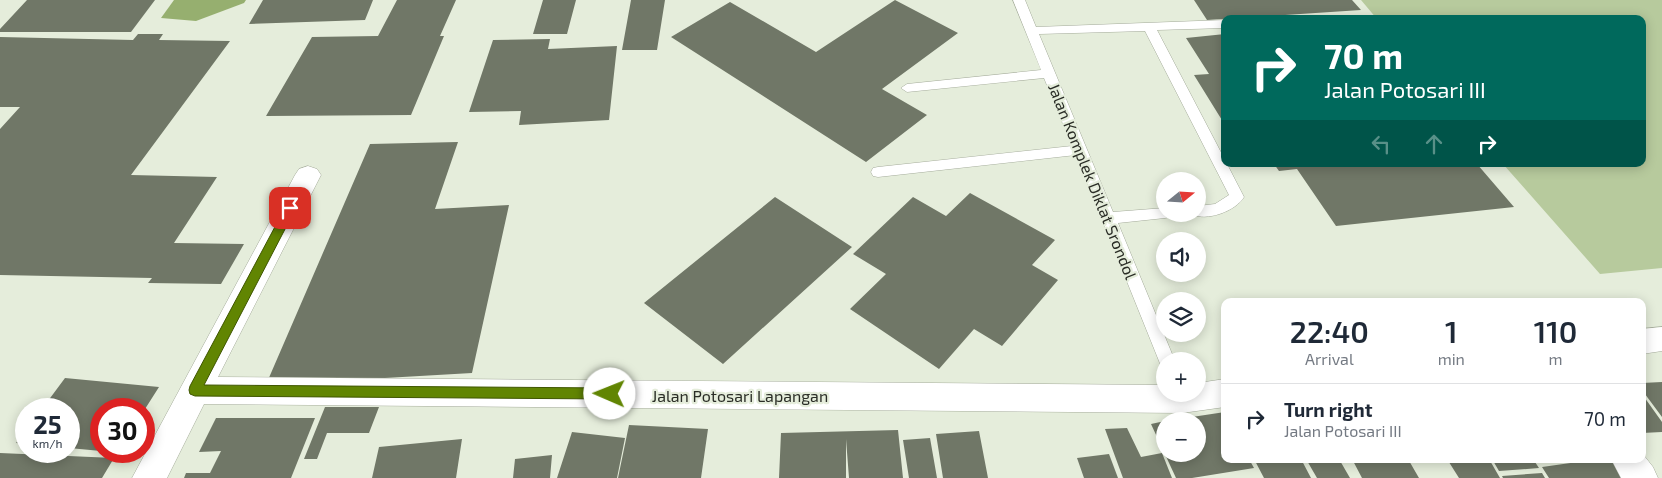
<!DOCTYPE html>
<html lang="en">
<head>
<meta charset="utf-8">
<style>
  body { margin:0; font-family:"Exo 2",sans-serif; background:#f2f2f3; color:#1f2937; height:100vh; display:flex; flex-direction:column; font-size:19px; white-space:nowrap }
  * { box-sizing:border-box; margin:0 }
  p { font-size:16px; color:#747a83 }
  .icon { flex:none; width:28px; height:28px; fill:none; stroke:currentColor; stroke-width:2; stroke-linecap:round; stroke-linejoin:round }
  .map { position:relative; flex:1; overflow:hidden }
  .sheet { position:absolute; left:1221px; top:298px; width:425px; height:165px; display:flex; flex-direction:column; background:#fff; border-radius:10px; box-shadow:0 2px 12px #0003 }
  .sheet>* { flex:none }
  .banner { position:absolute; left:1221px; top:15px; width:425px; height:152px; border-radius:10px; box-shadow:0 2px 12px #0003; background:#00695c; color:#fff; overflow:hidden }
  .needle { width:32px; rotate:72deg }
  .controls { position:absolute; left:1156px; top:172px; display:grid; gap:10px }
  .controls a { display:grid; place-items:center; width:50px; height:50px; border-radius:50%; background:#fff; box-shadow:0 2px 12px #0003; font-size:25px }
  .speed { position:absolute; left:15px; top:398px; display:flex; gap:10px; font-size:25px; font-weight:700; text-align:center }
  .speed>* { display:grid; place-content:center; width:65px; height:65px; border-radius:50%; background:#fff; box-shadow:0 2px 12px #0003; line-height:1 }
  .speed small { font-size:12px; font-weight:400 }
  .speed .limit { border:8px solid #d22; background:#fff; color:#111 }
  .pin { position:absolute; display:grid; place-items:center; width:42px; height:42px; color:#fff; margin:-21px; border-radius:10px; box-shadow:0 2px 8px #0006 }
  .me { position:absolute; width:55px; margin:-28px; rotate:271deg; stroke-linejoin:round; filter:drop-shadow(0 0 4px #0008) }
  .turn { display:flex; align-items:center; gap:18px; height:105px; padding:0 20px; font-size:22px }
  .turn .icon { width:65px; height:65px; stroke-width:2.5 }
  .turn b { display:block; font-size:35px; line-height:42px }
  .lanes { display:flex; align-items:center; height:48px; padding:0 20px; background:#0003; justify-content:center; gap:25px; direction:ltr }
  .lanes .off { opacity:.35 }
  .eta { display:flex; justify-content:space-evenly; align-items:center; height:85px; text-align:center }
  .eta b { font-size:30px; font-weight:600; line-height:35px }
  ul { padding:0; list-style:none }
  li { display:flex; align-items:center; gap:15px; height:70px; padding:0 20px; border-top:1px solid #e0e1e3 }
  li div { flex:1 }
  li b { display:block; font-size:19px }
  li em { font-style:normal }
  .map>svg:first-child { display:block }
  .green { fill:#b7ca9d }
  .forest { fill:#96af6f }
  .building { fill:#707767 }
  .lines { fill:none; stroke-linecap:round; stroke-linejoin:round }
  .lane-casing { stroke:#a4ab9a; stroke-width:1 }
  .street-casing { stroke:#a4ab9a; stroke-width:1 }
  .lane { fill:#fff; fill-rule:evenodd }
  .street { fill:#fff; fill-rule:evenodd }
  .route { fill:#618502; stroke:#3f5601 }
  .labels { text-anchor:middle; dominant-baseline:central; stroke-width:4.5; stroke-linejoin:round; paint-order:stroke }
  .street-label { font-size:16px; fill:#2a2d26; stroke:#e5eddb }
</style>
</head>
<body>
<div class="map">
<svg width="1662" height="478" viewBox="0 0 1662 478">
  <rect width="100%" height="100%" fill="#e5eddb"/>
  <!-- green -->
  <path class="green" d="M1361,0h301v268l-62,6 -97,-110h139v-145h-265z"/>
  <!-- forest -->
  <path class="forest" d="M174,0h72l-2,3 -48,18 -35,-3z"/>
  <!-- building -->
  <path class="building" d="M27,0h128l-24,32h-131v-3z
    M263,0h110l-8,20 -116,4z
    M397,0h59l-16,36h4l-33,79 -145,1 46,-79 66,-1z
    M543,0h33l-9,34h-34z
    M631,0h34l-8,50h-35z
    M895,0l63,33 -76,56 45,26 -61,47 -195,-125 59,-35 86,50z
    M1194,0h158l9,10 -154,10z
    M138,34h25l-4,6 71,1 -99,134 86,2 -43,66 70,1 -23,40 -73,-1 4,-5 -152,-3v-146l20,-22h-20v-70l133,3z
    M1225,34v91l-31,-50 15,-1 -23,-36z
    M550,39l-2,10 69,-3 -8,74 -90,5 2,-14 -52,1 24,-72z
    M458,142l-23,67 74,-4 -37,168 -122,7h-82l102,-236z
    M1274,164h203l37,43 -178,19 -39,-57 -18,2z
    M970,193l85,47 -23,25 26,15 -56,66 -28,-17 -35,40 -89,-60 36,-35 -33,-20 60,-57 33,19z
    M775,197l77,50 -129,117 -79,-61z
    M65,378l94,9 -14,22h-44v42l-32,-3v-39h-27z
    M1662,382v35l-20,-27v-7z
    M1642,394l20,28v10l-20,1z
    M325,407h54l-10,26h-42l-10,26h-13z
    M1225,412v47h24l5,9 -62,10h-16l-25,-54 14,-3v33h33v-33l-26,-1z
    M216,418h99l-24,60h-107l2,-5h24l11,-22 -22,1z
    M629,425l79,4 -7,49h-83z
    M1127,428l14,29 21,-4 10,25h-49l-18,-49z
    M26,430v14l-10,-1z
    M898,430l5,48h-54l-3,-39v39h-67l2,-45z
    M979,431l9,47h-45l-7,-44z
    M572,432l53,6 -8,40h-60z
    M930,438l7,40h-28l-6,-38z
    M462,439l-6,39h-84l7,-31z
    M0,453l114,5 -12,20h-102z
    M1109,454l9,24h-34l-7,-20z
    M552,455l-2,23h-37l2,-19z
    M1254,459h47l10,19h-47z
    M1306,459h33l11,19h-33z
    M1352,459h56l11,19h-57z
    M1447,459h42l11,19h-41z
    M1492,459h41l6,9 -40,3z
    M1599,459h18l15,19h-83l-7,-11z
    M1542,473l3,5h-42l-1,-2z"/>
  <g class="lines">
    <!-- lane casing -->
    <g class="lane-casing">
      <path id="lane" d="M1013,0h12l11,27 189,-7v8l-68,2 68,130v4h2l17,33c-8,14 -38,25 -52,17h6v-8l17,-2 14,-9 -84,-164 -106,3 74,178 52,-4v6h7l-2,3 -5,1 -47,5 57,138h-10v6l-4,-1 -2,-5 -83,-206 -198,22 -5,-1 -2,-4 2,-4 5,-1 194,-21 -28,-68 -137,14 -6,-4 6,-4 134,-14z"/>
    </g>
    <!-- street casing -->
    <g class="street-casing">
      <path id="street" d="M308,166l9,3 4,6 -103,202 947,8v9h33v-11l27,-4v28l-43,6 -978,-9 -37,74h-35l163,-303 4,-6z
        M1662,327v24l-20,3v-25z
        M1642,453l11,14 5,11h-37l-10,-19h31z"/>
    </g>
    <!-- lane -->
    <use href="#lane" class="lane"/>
    <!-- street -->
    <use href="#street" class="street"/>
  </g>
  <!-- route -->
  <path class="route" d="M290,204l6,4 -92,177 406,3 4,2 2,4 -2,4 -4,1 -415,-3 -5,-2 -1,-4 1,-4 95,-178z"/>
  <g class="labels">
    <!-- street labels -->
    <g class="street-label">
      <text transform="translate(1093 181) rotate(68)">Jalan Komplek Diklat Srondol</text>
      <text x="740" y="395">Jalan Potosari Lapangan</text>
    </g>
  </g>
</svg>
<div class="controls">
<a><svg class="needle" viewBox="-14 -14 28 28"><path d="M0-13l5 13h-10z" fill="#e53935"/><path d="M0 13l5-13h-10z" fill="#747a83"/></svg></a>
<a><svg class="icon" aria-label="sound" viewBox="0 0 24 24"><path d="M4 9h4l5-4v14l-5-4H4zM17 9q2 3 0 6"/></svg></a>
<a><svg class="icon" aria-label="layers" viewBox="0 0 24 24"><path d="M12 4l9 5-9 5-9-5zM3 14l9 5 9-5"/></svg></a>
<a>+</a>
<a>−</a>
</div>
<div class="speed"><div>25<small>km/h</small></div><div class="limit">30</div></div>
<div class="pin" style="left:290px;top:208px;background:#d93025"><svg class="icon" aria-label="arrive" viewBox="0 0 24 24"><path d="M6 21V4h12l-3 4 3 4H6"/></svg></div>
<svg class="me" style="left:610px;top:394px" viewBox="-20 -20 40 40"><circle r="19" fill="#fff"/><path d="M0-13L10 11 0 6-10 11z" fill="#618502"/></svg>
<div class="banner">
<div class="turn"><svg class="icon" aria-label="right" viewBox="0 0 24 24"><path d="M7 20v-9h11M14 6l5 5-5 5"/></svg><div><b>70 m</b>Jalan Potosari III</div></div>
<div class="lanes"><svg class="icon off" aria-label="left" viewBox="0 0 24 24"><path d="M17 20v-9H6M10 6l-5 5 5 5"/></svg><svg class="icon off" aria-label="ahead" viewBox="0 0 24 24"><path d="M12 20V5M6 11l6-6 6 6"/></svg><svg class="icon" aria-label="right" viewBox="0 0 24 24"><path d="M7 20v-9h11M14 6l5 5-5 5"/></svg></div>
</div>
<section class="sheet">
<div class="eta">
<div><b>22:40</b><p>Arrival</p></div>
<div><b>1</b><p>min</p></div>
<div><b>110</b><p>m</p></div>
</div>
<ul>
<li><svg class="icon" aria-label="right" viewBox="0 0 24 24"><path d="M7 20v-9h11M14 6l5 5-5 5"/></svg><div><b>Turn right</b><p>Jalan Potosari III</p></div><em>70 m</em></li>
</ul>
</section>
</div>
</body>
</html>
